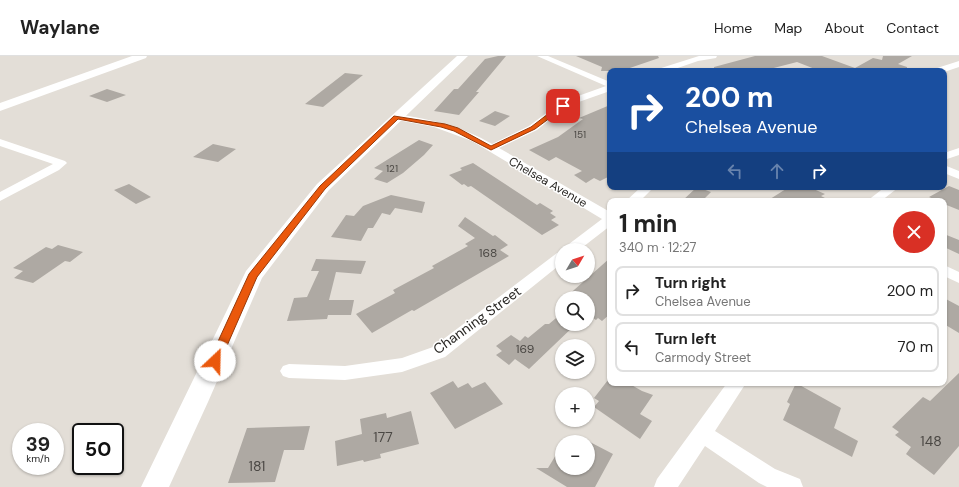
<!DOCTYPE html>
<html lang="en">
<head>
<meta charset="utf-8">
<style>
  body { margin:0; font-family:"DM Sans",sans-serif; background:#f2f2f2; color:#222; height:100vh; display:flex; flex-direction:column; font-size:15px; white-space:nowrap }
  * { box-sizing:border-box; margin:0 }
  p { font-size:13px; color:#767676 }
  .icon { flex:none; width:22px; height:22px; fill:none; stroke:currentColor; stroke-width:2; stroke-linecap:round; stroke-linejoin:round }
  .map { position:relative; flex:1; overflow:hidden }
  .sheet { position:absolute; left:607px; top:142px; width:340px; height:188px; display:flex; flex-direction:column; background:#fff; border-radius:8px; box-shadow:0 1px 3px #0004 }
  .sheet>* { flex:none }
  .guide { position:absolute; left:607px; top:12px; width:340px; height:122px; border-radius:8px; box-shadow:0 1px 3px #0004; background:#1a4fa0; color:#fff; overflow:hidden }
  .needle { width:26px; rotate:51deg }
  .controls { position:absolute; left:555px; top:187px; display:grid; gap:8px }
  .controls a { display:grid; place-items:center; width:40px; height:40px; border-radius:50%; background:#fff; box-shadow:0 1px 3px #0004; font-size:20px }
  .speed { position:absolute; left:12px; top:367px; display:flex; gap:8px; font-size:20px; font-weight:700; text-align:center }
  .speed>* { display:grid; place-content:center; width:52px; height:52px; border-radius:50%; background:#fff; box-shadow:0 1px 3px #0004; line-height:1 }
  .speed small { font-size:10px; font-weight:400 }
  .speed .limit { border:2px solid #111; border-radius:6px; background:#fff; color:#111 }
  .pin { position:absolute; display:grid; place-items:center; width:34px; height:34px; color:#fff; margin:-17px; border-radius:8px; box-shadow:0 2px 6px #0006 }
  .me { position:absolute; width:44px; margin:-22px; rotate:24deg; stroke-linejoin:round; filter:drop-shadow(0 0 3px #0008) }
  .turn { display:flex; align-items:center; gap:14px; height:84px; padding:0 12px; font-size:18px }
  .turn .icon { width:52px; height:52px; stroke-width:2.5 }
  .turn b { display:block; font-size:28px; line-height:34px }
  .lanes { display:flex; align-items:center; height:38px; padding:0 12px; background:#0003; justify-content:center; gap:20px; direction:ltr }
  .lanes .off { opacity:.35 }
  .round { display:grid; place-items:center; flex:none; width:42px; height:42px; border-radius:21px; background:#f2f2f2 }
  .overview { display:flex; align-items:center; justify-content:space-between; height:68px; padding:0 12px }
  h1 { font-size:24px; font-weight:700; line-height:30px }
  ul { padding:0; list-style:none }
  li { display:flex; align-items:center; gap:12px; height:50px; margin:0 8px 6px; padding:0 4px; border:2px solid #e0e0e0; border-radius:8px }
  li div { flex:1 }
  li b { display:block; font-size:15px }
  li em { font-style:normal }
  header { display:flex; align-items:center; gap:24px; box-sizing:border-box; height:56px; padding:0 20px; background:#fff; border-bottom:1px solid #e0e0e0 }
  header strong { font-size:19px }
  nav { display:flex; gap:22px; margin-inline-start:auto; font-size:14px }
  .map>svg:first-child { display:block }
  .building { fill:#aea9a3 }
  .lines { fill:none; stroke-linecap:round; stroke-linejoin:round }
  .minor { fill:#fff; fill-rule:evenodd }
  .major { fill:#fff; fill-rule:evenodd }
  .route { fill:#ea580c; stroke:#983908 }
  .labels { text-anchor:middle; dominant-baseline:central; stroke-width:3; stroke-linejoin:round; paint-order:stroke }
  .far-number-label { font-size:10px; fill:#4b4844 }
  .far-street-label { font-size:12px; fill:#2a2825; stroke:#fff }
  .number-label { font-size:12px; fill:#4b4844 }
  .street-label { font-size:14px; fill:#2a2825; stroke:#fff }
  .near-number-label { font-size:14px; fill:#4b4844 }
</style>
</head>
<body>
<header>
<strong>Waylane</strong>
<nav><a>Home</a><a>Map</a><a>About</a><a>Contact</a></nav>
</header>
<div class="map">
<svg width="959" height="431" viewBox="0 0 959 431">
  <rect width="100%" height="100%" fill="#e3ded7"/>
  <!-- building -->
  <path class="building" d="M498,0h8l-30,36h3l-20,23 -25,-4 20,-22h4l27,-30z
    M576,0h82l1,2 -38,13h-20l1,-4z
    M755,0h67l33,12 18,-10 9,2 1,-4h29l-14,8 9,3v4h-87l-23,-9 -35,9h-48v-4z
    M345,17l18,2 -40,32 -18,-3z
    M107,33l19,6 -19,7 -18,-6z
    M610,49v71l-10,5 -6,-3 -8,5 -12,-8 8,-4 -26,-14 -7,4 -20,-11 29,-13 25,-18 -4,-1z
    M495,55l15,5 -15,10 -16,-5z
    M419,84l14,5 -9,10 -21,18 -16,10 -13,-4 9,-8 -9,-3z
    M213,88l23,5 -18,13 -25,-5z
    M473,107l64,42 3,-2 13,8 -3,2 6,4 -5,3 8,5 -17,10 -71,-49 -3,1 -4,-3 -2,1 -13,-10 13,-5 -2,-2z
    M129,128l22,13 -15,7 -22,-14z
    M949,130l10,4v20l-15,-6v-3h-6l-9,-4z
    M697,131l14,5 -9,9h-20z
    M789,131h11l5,2 4,-2 16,7 -4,2 10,5h-64z
    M391,139l34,7 -3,11 -27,-5 -5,7 -8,-2 -9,15h-5l-7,13 -30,-4 15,-22 8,1 9,-10z
    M465,161l28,19 2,-1 13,10 -8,5 9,6 -95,55 -2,-1 -40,23 -16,-19 39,-21 -2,-3 41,-22 -2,-2 36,-20 -3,-2 10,-6 -17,-12z
    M944,178l15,6v14l-15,-7z
    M58,189l25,7 -13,10 -5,-1 -32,22 -19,-5 9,-7 -10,-3 33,-21 6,2z
    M610,202v56l-8,7 -4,-3 -2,2 -8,-5v-17h-23z
    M316,203l50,2 -5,13 -25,-2 -7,28h25l-3,15h-23l-1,4 -40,2 7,-23 13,-1 12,-26h-8z
    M944,242l15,8v27l-15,-9z
    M562,257v11h14l-47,45 -14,-10 -6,6 -13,-10 6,-4 -6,-5 15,-11 9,6 5,-5 3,2 17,-14h4z
    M959,317v73l-25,29 -28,-21 5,-7 -16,-12 4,-3 -7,-5 31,-30 7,4z
    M608,324l2,3h18l14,8 11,4 -13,19 12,7 -12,18 -46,-32 5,-6 -5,-3z
    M453,325l5,7 10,-5 4,5 13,-6 18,22 -48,25 -25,-36z
    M796,327l45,25 -7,20 24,13 -6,16 -69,-37 7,-16 -3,-2z
    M411,355l8,33 -39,10 1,4 -17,4 -1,-2 -26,6 -2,-25 27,-7 -2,-15 26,-6 1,5z
    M310,370l-6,24h-20l-9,32 -47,1 19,-55z
    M588,385l25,13 -18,33h-28l-31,-19h12l14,-23v23h26z"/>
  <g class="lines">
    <!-- minor -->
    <path class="minor" d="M537,0h11l62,26v9l-37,13 -14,8 -22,18 -38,18 111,64v14l-31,24h-16l2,-3 37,-28 -130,-78 -38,-14 -42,-8 -1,-2 5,-3c33,5 66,12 96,30l37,-18 24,-18 14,-8 39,-14z
      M699,0h18l-1,2 -18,3 -29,10h-12l1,-2z
      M959,5v6l-15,5 -11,-1 1,-2z
      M0,83l65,22 2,2 -8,7 -59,31v-9l53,-28 -53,-18z
      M959,92v7l-15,5v-7z
      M944,109l15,6v8l-15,-6z
      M641,131h13l-14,14h-14z
      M885,131h14l-18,14h-14z
      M562,195v12l-117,94 -43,15 -57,8 -56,-2 -6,-2 -3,-5 3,-5 6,-2 56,2 57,-8 31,-11 124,-94z
      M944,209l15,7v11l-15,-7z
      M727,327h19l-31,48 60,38 25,10 3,8h-36l-8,-4 -54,-37 -27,41h-24l3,-8z"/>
    <!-- major -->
    <path class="major" d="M132,0h15l-1,2 -146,53v-8z
      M457,0h11l-139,134 -67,88 -54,124 -39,85h-28l105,-216 71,-87z"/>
  </g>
  <!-- route -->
  <path class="route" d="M561,48l5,2 -31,23 -44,21 -37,-19 -13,-4 -43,-8 -73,70 -68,88 -38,87 -4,1 -4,-1 -2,-3 40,-87 71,-88 74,-70 51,8 13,4 33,18 40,-19z"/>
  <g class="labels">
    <!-- far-number labels -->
    <g class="far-number-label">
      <text x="580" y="78">151</text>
      <text x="392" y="112">121</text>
    </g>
    <!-- far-street labels -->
    <g class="far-street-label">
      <text transform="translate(548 126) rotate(30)">Chelsea Avenue</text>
    </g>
    <!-- number labels -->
    <g class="number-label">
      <text x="488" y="197">168</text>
      <text x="525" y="293">169</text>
    </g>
    <!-- street labels -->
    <g class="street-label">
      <text transform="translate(477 264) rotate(-36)">Channing Street</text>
    </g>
    <!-- near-number labels -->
    <g class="near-number-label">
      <text x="383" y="381">177</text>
      <text x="931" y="385">148</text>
      <text x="257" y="410">181</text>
    </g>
  </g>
</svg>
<div class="controls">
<a><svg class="needle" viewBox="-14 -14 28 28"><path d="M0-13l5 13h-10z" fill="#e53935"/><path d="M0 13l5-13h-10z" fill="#767676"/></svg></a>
<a><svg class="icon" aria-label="search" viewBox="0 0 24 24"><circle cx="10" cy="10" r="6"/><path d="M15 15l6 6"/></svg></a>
<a><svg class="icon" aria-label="layers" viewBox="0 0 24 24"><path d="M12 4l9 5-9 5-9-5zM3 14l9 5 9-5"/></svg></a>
<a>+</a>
<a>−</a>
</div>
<div class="speed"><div>39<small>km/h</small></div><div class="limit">50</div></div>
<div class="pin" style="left:563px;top:50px;background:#d93025"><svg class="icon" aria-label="arrive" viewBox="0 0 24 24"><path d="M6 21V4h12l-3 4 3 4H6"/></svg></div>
<svg class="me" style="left:215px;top:305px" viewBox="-20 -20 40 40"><circle r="19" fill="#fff"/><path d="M0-13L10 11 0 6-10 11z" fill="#ea580c"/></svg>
<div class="guide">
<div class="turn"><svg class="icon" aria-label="right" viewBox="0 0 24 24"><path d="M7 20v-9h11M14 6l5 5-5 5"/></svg><div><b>200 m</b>Chelsea Avenue</div></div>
<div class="lanes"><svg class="icon off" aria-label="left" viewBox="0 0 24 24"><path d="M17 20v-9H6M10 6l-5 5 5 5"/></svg><svg class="icon off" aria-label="ahead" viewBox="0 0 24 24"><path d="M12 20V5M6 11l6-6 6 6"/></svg><svg class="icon" aria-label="right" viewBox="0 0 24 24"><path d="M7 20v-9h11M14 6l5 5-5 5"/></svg></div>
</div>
<section class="sheet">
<div class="overview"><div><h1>1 min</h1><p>340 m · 12:27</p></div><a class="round" style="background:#d93025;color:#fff"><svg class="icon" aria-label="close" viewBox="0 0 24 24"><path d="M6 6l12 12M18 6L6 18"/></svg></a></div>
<ul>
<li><svg class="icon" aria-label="right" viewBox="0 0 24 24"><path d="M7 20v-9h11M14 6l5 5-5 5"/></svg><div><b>Turn right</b><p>Chelsea Avenue</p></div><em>200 m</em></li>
<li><svg class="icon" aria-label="left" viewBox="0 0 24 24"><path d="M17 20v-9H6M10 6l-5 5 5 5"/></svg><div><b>Turn left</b><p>Carmody Street</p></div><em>70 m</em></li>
</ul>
</section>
</div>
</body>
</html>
